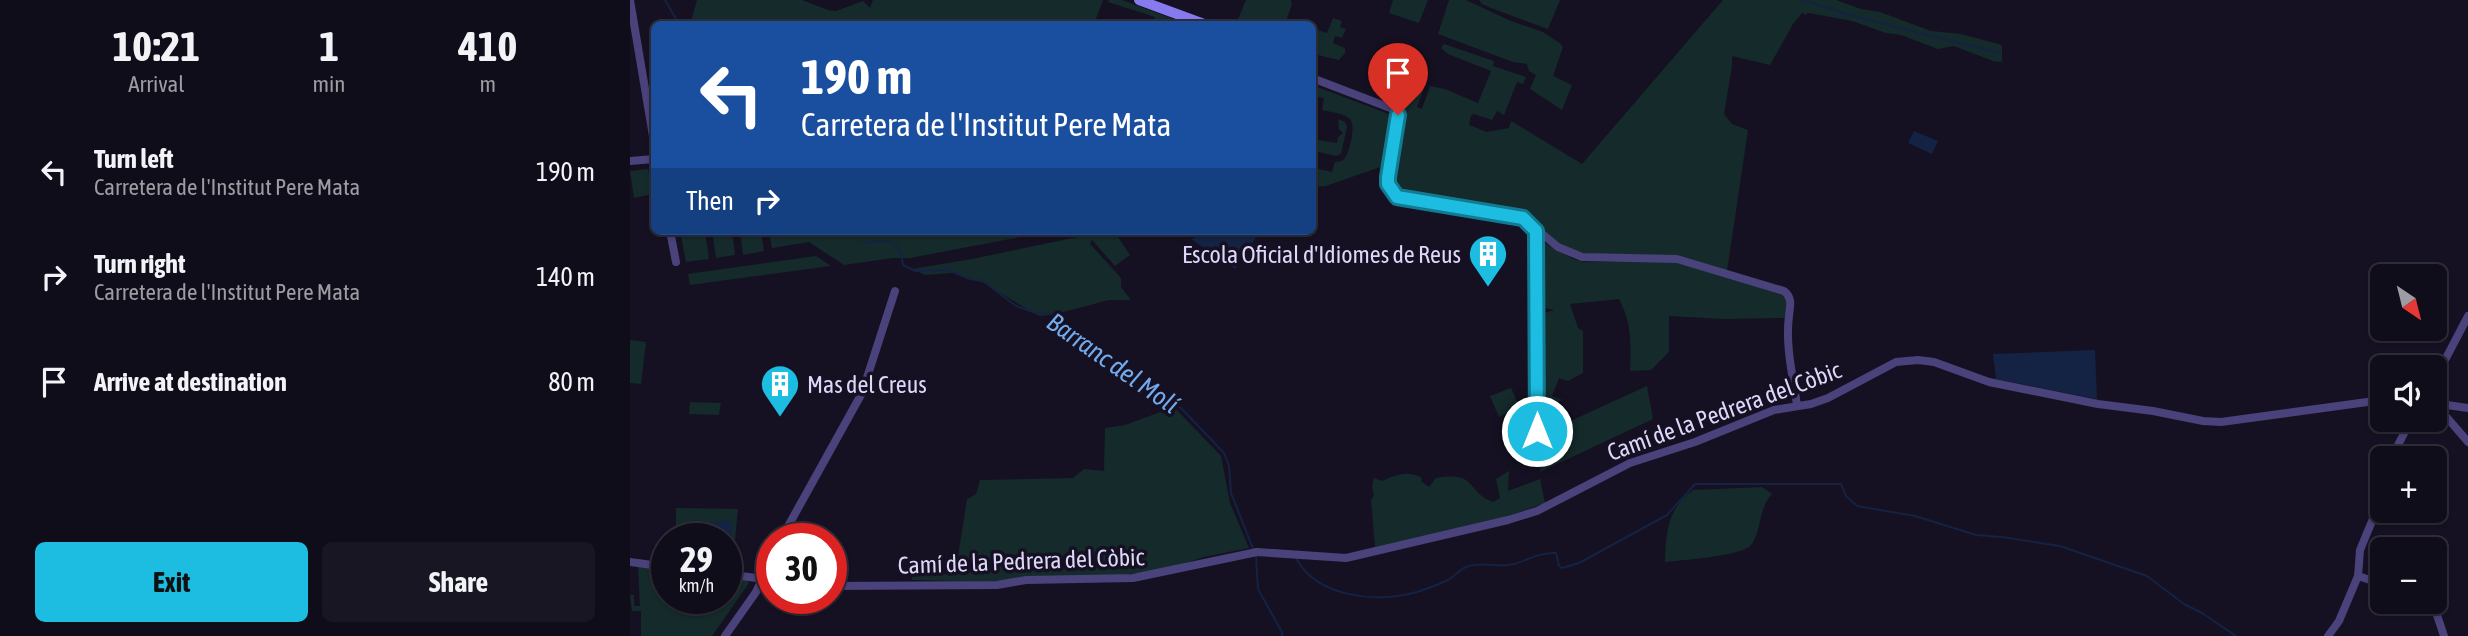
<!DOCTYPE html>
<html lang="en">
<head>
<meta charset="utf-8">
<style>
  body { margin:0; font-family:"Asap Condensed",sans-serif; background:#191623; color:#f1f3f6; height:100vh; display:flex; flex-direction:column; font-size:26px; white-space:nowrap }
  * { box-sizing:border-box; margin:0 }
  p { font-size:23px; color:#9c9ca2 }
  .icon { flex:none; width:38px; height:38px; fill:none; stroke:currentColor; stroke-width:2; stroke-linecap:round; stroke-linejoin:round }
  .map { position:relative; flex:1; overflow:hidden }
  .panel { display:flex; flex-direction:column; background:#100d1a; width:630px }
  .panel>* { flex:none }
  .banner { position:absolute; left:21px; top:21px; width:665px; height:214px; border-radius:10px; box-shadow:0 2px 5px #0004,0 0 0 2px #302d39; background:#1a4fa0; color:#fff; overflow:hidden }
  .needle { width:46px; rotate:145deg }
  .tools { position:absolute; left:1740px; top:264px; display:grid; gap:14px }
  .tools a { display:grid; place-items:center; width:77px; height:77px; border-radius:10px; background:#100d1a; box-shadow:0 2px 5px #0004,0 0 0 2px #302d39; font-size:35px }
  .speed { position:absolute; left:21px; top:523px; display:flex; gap:14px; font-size:35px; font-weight:700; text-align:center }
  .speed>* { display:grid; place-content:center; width:91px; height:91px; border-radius:50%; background:#100d1a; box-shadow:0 2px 5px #0004,0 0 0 2px #302d39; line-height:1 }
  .speed small { font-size:18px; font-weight:400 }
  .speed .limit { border:10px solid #d22; background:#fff; color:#111 }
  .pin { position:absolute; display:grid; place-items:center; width:60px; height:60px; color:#fff; margin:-72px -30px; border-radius:50% 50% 50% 0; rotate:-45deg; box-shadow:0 0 7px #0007 }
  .pin .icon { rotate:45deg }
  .me { position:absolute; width:77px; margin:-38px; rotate:0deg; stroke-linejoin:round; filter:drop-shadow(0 0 5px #0008) }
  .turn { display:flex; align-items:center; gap:24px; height:147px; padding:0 35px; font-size:32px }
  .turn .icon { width:91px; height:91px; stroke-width:2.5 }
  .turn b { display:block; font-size:49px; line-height:60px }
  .then { display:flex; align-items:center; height:66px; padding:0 35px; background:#0003; gap:14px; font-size:26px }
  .eta { display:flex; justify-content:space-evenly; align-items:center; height:119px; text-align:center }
  .eta b { font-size:42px; font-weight:700; line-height:49px }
  .primary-button { display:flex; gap:14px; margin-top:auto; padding:14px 35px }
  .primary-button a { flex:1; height:80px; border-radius:10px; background:#1cbde1; color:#111; font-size:28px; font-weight:700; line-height:80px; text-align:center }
  .primary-button a+a { background:#191623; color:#f1f3f6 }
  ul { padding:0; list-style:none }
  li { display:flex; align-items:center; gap:21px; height:105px; padding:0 35px }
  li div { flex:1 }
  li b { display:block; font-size:26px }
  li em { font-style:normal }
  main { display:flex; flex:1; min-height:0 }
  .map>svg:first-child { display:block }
  .green { fill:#152a2b }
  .water { fill:#142243 }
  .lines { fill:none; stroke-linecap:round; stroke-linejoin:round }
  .stream { stroke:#142243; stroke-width:2 }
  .street { stroke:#49427b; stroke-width:8 }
  .secondary { stroke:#877aee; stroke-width:10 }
  .route-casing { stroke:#127b92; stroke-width:18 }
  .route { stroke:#1cbde1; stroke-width:12 }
  .labels { text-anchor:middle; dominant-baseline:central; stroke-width:7; stroke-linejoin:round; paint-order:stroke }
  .poi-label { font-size:24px; fill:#ded7fa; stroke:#151122; text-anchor:end }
  .street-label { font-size:24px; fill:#ded7fa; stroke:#151122 }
  .water-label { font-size:26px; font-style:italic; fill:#72aaed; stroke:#151122 }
</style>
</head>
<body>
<main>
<section class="panel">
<div class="eta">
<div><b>10:21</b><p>Arrival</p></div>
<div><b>1</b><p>min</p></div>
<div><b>410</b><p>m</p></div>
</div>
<ul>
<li><svg class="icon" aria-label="left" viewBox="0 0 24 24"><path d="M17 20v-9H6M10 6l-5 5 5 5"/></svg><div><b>Turn left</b><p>Carretera de l'Institut Pere Mata</p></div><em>190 m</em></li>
<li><svg class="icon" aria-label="right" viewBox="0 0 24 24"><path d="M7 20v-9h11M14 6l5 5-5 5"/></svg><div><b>Turn right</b><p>Carretera de l'Institut Pere Mata</p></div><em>140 m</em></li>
<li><svg class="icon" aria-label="arrive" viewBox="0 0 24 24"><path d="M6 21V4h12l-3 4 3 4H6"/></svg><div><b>Arrive at destination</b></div><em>80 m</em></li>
</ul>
<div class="primary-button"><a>Exit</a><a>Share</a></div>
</section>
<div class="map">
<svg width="1838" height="636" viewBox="0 0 1838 636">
  <rect width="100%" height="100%" fill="#151122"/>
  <!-- green -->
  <path class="green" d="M67,0h105l26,10 8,1 27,-10 7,7 3,-8h230l-9,24h-404z
    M479,0h13l57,21 -2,3h-25l3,-7 -47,-15z
    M616,0h45l1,4 -7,20h-49z
    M763,0h35l-9,23 -30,-10z
    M819,0h17l45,21 32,11 18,12 2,3 -10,29 19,9 -10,25 -32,-21 6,-14 -7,-4 -2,-7 -14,-2 -75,-28z
    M849,0h81l-12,29 -57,-21 -9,-4z
    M1093,0h113l25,9 19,3 51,19 30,3 41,11v17l-9,-1 -39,-15 -16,3 -37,-14 -15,-2 -34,-12 -43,-8 -5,2 -1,-3 -10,12 -23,41 -38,-9v10l-8,48 8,10 16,6 -21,141c-33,-8 -67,-10 -102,-13 -17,-2 -36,-2 -53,-8 -21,-7 -34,-27 -53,-37l-112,-18c-8,-2 -13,-6 -15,-14l12,-78 -2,-1 10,-25 3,-1 12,4 -10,27 5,2 8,-23 15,3 33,14 13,-32 -43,-17 -7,-6 3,-4 50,17 -1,5 33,11 -3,7 -6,-2 -13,33 -7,-4 -5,9 -18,-6 -3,1 -2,10 18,7 22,-4 2,-7 71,43z
    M703,18l9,3 -2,6 6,2 -4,9 -7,-2 -2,7 12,5v5l-6,7 -26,-6 1,-25 13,4z
    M682,85l77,29 2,5 -8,47 -57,20 -13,1v-29h3l-2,10 18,4 3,-10c5,-1 7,0 10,-4 5,-8 11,-33 5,-39 -6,-6 -20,-7 -28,-9l2,-12 -11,-2z
    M708,119l7,3 2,5 -6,27 -5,2 -22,-5 -2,-12 25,4 1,-6 5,-4 -4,-4z
    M18,169l5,25 -19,4 -4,-27z
    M50,231h25l4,28 -23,3z
    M82,231h20l3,24 -19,3z
    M110,231h21l3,20 -21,4z
    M139,231h283l-142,27h-17l-49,7 -35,-23 -37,6z
    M476,231h8l16,24 -15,11 -23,-26 -2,4 31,34v9l10,13h-22l-57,15 -13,1 -55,-33 -32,-10 -27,2 -13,-6 60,-10z
    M913,242l30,17 10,3 95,-1 103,31 8,8 -4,18 -62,1 -54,-3v36l-18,18 -21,1c1,-27 2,-48 -11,-72l-49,5 8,24 5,3v42l-15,8 -9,-3 -7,18 11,4 -21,5 -1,-91 13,-4 -9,-2 -1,-6z
    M186,256l15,10 -141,19 -2,-11z
    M0,340l16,2 -5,42 -11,-1z
    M1017,386l6,33 -113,53 2,-38z
    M881,388l9,20 -21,9 -9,-21z
    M60,402l31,1 -2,12 -30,-1z
    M544,407l47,49 9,47 19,45 -45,9 -40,13 -52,6h-76l-41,6 -83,-2 -1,-8 28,3 13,-2 4,-4 11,-70 9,-5 4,-14 93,-2 11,-9 20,2 1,-43 20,-3z
    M879,471l-1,20 32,-12 5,24 -40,14 -130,30 -4,-47 3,-4 -2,-10 2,-8 8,3c14,-6 26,-11 40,-3l-1,3 8,6 7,-9c43,-7 29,14 57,24l7,-4 -4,-19z
    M1132,487l10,7c-14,14 -10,37 -21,51 -8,11 -70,15 -86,17 1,-29 2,-53 28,-72z
    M46,508l62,1 -6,62 -6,-1v-31h-50z
    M8,566l29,5v27h59v-22l21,4 2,3 -37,53h-71v-25h-9l-2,-16h4v11h6z"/>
  <!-- water -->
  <path class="water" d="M1284,131l24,10 -6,13 -24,-11z
    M580,231h50l-25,38 -44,-30z
    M1465,350l2,49 -101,-20 -3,-25z
    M102,521l-1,33h-5v-15h-25l1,-5 10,-12z"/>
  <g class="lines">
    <!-- stream -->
    <path class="stream" d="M35,0l14,24
      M1173,0l50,16 146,37
      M233,243c23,-4 37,-5 40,22l12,6 33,-1 22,9 13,2 33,25 20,7 16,1 7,9 122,85 43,45 5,13 2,27 23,58
      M626,556l2,33 24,43v4
      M666,558c21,40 81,45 121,34 10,-3 22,-8 31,-12 6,-3 11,-10 18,-13 13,-6 33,1 48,-3 14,-4 26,-12 42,-11l3,13 3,2 17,-5 88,-48 28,-31h146l5,12 11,10 58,10 61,19 26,2 58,9 87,30 37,28 18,9 34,23"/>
    <!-- street -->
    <path class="street" d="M0,0l24,142
      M682,78l81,31 5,6 -10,62v7l9,13 126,21 35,29 24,10 95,2 107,32c9,7 6,15 5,25 -4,29 4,61 8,89
      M0,161l24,-2
      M40,231l6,31
      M906,231l1,200
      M1804,381l34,-65
      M1804,399l13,6 21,3
      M1804,406l9,7 25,29
      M1764,458l4,-13 13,-25
      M1752,497l-22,53 -2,26 24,8
      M151,539l81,-146 33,-102
      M0,562l37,5
      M96,574l46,6
      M201,586l166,-1 29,-5 107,-2 124,-26 89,6 162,-38 29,-9 93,-48 65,-21 79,-32 37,-6 17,-6 68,-36 22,-2 16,2 55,20 109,22 55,7 50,10 18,1 161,-22
      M1799,602l7,10 8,24
      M95,636l31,-44 16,-33
      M1698,636l11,-15 19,-45"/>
    <!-- secondary -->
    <path class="secondary" d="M509,0l65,24"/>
  </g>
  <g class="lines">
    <!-- route casing -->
    <g class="route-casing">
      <path id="route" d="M768,115l-10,62v7l9,13 126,21 13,13 1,200"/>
    </g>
    <!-- route -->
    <use href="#route" class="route"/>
  </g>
  <!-- icons -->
  <defs>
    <g id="building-pin" transform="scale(2.0125)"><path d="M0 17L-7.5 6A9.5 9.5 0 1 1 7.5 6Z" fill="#1cbde1" stroke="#151122"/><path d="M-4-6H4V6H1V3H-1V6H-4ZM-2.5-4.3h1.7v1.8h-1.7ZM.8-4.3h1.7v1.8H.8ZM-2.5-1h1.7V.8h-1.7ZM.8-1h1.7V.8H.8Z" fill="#fff"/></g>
  </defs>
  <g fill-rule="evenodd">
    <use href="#building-pin" x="858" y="254"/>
    <use href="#building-pin" x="150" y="384"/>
  </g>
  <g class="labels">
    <!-- poi labels -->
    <g class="poi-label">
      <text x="831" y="254">Escola Oficial d'Idiomes de Reus</text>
      <text x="177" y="384" text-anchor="start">Mas del Creus</text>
    </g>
    <!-- street labels -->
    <g class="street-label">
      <text transform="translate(1094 411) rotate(-20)">Camí de la Pedrera del Còbic</text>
      <text transform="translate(391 561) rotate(-2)">Camí de la Pedrera del Còbic</text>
    </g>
    <!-- water labels -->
    <g class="water-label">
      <text transform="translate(483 363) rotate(35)">Barranc del Molí</text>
    </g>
  </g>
</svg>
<div class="tools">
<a><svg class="needle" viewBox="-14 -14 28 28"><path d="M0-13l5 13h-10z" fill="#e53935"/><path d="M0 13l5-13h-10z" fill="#9c9ca2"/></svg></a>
<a><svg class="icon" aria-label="sound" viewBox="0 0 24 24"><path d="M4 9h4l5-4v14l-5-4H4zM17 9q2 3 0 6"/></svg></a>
<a>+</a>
<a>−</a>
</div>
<div class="speed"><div>29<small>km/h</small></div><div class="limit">30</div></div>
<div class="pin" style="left:768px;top:115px;background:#d93025"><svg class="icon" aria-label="arrive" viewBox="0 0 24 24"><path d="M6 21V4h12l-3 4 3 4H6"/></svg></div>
<svg class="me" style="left:907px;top:431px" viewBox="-20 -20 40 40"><circle r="17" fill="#1cbde1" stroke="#fff" stroke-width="3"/><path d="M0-11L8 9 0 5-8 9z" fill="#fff"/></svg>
<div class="banner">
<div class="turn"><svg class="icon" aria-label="left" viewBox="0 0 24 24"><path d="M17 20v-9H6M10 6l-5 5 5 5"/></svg><div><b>190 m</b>Carretera de l'Institut Pere Mata</div></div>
<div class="then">Then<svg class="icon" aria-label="right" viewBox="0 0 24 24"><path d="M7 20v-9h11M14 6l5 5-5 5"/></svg></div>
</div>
</div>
</main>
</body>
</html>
